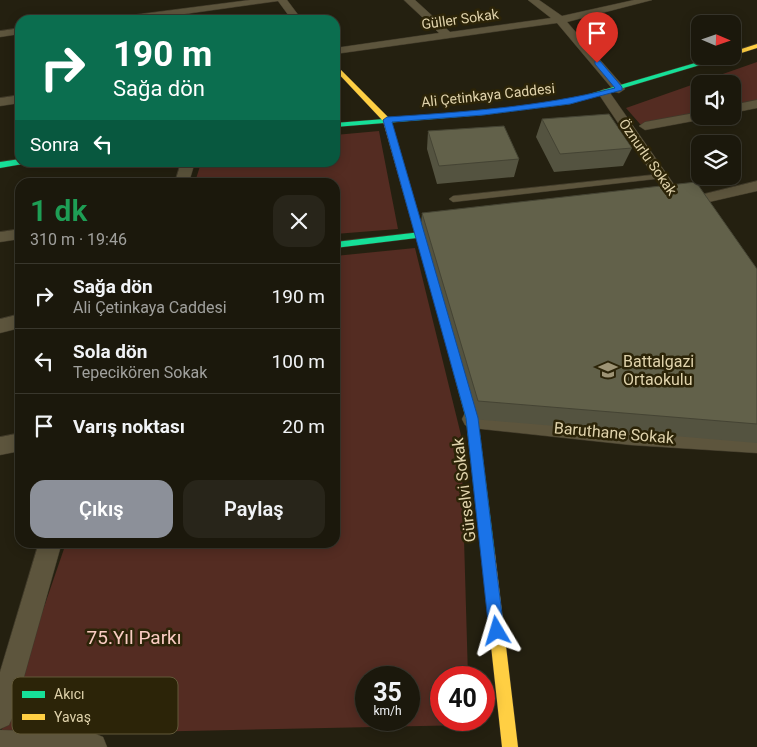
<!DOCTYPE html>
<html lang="tr">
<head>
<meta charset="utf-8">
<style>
  body { margin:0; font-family:Roboto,sans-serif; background:#28251a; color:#f1f3f6; height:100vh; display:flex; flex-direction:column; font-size:19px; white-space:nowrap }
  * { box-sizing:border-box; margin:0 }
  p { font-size:16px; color:#a0a09d }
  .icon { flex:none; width:28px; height:28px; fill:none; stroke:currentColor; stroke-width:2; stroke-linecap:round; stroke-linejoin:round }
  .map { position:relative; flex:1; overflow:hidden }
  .details { position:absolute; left:15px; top:178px; width:325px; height:370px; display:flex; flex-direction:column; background:#1b180c; border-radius:15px; box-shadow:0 2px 12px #0003,0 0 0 1px #39372d }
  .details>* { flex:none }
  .banner { position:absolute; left:15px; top:15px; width:325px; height:152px; border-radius:15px; box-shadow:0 2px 12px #0003,0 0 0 1px #39372d; background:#0b6e4f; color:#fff; overflow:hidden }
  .needle { width:32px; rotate:92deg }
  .fabs { position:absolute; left:691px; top:15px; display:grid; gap:10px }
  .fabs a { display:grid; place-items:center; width:50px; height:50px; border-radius:10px; background:#1b180c; box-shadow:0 2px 12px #0003,0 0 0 1px #39372d; font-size:25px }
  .speed { position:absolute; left:355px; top:666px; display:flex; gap:10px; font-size:25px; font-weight:700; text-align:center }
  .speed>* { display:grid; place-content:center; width:65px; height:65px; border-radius:50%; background:#1b180c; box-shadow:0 2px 12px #0003,0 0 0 1px #39372d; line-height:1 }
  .speed small { font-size:12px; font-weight:400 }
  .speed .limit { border:8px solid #d22; background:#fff; color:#111 }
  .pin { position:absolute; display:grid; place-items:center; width:42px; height:42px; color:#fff; margin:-51px -21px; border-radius:50% 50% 50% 0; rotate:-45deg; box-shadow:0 0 5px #0007 }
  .pin .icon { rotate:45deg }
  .me { position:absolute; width:55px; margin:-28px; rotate:353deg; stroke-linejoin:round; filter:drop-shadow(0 0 4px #0008) }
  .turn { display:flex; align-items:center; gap:18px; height:105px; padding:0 15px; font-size:22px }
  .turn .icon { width:65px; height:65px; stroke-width:2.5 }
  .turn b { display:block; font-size:35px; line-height:42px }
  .then { display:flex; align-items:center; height:48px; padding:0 15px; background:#0003; gap:10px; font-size:19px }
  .round { display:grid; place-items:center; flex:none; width:52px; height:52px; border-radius:15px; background:#28251a }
  .head { display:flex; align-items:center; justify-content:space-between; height:85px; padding:0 15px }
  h1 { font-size:30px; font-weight:600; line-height:38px; color:#1e9e55 }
  .button { display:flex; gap:10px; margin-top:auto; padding:10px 15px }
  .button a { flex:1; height:58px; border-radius:15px; background:#8c9099; color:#fff; font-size:20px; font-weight:600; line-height:58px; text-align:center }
  .button a+a { background:#28251a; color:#f1f3f6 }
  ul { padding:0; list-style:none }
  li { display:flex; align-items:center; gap:15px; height:65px; padding:0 15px; border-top:1px solid #39372d }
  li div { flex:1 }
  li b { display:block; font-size:19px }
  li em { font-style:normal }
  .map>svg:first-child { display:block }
  .green { fill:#542c22; fill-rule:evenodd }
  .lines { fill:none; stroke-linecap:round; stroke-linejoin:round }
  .lane-casing { stroke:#403a2a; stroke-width:1 }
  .street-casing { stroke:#403a2a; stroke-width:1 }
  .fast-casing { stroke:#403a2a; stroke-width:1 }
  .slow-casing { stroke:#403a2a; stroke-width:1 }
  .lane { fill:#5d553d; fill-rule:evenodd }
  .street { fill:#5d553d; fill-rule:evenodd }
  .fast { fill:#16e098; fill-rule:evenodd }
  .slow { fill:#ffcf43; fill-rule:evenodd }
  .wall { fill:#545340 }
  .building { fill:#62614a; stroke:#454434 }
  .route { fill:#1a73e8; stroke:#114b97 }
  .labels { text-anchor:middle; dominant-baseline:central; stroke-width:5; stroke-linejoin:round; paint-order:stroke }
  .far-street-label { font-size:14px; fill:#e0d3ac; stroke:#2c2408 }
  .poi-label { font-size:16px; fill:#e0d3ac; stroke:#2c2408; text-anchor:start }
  .street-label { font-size:16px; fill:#e0d3ac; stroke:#2c2408 }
  .near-park-label { font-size:19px; fill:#f9ccc2; stroke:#2c2408 }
  .key { fill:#2c2408; stroke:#625939; stroke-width:1 }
  .key-label { font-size:14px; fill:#e0d3ac }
</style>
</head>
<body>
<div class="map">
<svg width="757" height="747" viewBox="0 0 757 747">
  <rect width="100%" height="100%" fill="#242010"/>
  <!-- green -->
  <path class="green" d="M757,62v42l-24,5 -1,-25h-32v32l-55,10 -5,-2 -14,-16z
    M379,131l19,98 -63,5v-52h-140l6,-19 134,-1v-27z
    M415,248l46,187 7,242 -27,1v42h29v5l-470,10 66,-192 269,-1v-286zM366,678h43v42h-43z"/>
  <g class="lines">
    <!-- lane casing -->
    <g class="lane-casing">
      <path id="lane" d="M661,174l4,2 -1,2 -211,24 -4,-3 4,-3z"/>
    </g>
    <!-- street casing -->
    <g class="street-casing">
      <path id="street" d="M250,0h37l15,20h-10l-14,-19 -136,19h-29l5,-3z
        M404,0h11l35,32 101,-14 -23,-18h11l23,16 72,-16h18l-85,22 56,64 2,3 -6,4 -4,-1 -58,-69 -222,31v-6l104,-15z
        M20,28v6l-20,3v-6z
        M604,89l4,1 79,113 2,4 -2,4h-10l-79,-118z
        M20,95v8l-20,3v-8z
        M757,100v8l-25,5v-8z
        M700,112v4h6l-2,3 -59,11 -6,-4 6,-4z
        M181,162h14l-6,20h-14z
        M757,181v10l-48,11 -7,-5 2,-3z
        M20,229v10l-20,3v-10z
        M20,314v14l-20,5v-14z
        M472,410l159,17 126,8v18l-126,-8 -159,-17 -7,-3 -3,-6 3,-6z
        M20,433v18l-20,4v-18z
        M39,542h23l-49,174 -4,9 -9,4v-57z
        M0,730l93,3 10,4 4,10h-107z"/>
    </g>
    <!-- fast casing -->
    <g class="fast-casing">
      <path id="fast" d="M719,56h11l-160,48 -87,11 -148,12v-4l148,-12 86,-11z
        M20,159v3h4l-1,2 -23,4v-6z
        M438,230l3,1v4l-106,13v-6z
        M441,304l5,4 32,111 17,135 -2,5 -5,2 -5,-2 -2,-5 -15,-135 -30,-111z"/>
    </g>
    <!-- slow casing -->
    <g class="slow-casing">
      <path id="slow" d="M757,44v4l-25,8v-4z
        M335,64l56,56 55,188 -1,3h-8l-1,-3 -53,-187 -48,-51z
        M488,547l5,2 2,5 23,193h-16l-21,-193 2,-5z"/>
    </g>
    <!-- lane -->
    <use href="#lane" class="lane"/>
    <!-- street -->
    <use href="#street" class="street"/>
    <!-- fast -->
    <use href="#fast" class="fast"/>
    <!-- slow -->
    <use href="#slow" class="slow"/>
  </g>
  <!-- wall -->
  <path class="wall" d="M542,119l90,29 -9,18 -69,6 -18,-35z
    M428,131l91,28 -5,18 -77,7 -10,-35z
    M422,213l335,56v174l-285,-24 -52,-184z"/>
  <!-- building -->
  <path class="building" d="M609,114l23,34 -72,6 -18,-35z
    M504,126l15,33 -80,7 -11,-35z
    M696,182l61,87v155l-279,-23 -56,-188z"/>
  <!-- route -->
  <path class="route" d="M595,61h5l22,26v3l-52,14 -87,11 -91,7 86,296 26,213 -2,5 -5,3 -6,-3 -2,-5 -23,-213 -83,-298 4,-3c77,-5 153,-10 228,-29l-20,-24z"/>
  <!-- icons -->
  <defs>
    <g id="school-bare" transform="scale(1.5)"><path d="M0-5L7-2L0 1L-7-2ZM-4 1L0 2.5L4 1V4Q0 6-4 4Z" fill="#9e9475" stroke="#2c2408" stroke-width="2.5" paint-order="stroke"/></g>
  </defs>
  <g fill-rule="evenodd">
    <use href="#school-bare" x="608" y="370"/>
  </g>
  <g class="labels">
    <!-- far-street labels -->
    <g class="far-street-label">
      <text transform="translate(460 19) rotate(-8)">Güller Sokak</text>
      <text transform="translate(488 95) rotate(-6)">Ali Çetinkaya Caddesi</text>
      <text transform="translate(648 157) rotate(55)">Öznurlu Sokak</text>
    </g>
    <!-- poi labels -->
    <g class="poi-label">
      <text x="623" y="361">Battalgazi<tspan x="623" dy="18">Ortaokulu</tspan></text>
    </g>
    <!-- street labels -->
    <g class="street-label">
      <text transform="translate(614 433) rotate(5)">Baruthane Sokak</text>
      <text transform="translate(464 490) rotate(-97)">Gürselvi Sokak</text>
    </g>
    <!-- near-park labels -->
    <g class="near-park-label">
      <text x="134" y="637">75.Yıl Parkı</text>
    </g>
  </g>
  <!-- legend -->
  <rect x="12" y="677" width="166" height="57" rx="8" class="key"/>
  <rect x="22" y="691" width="23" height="7" fill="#16e098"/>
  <rect x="22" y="714" width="23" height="6" fill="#ffcf43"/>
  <g class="key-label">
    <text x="54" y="699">Akıcı</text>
    <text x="54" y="722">Yavaş</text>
  </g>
</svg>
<div class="fabs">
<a><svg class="needle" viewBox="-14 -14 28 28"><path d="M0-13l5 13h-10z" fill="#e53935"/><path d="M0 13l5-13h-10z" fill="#a0a09d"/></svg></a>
<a><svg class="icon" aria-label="sound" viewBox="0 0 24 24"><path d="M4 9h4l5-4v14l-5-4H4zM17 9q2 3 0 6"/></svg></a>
<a><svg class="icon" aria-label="layers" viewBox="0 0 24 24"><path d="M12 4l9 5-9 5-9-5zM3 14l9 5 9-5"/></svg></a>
</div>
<div class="speed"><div>35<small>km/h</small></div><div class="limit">40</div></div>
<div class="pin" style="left:597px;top:63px;background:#d93025"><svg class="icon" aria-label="arrive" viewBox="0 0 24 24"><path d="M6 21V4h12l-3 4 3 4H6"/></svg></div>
<svg class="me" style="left:497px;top:631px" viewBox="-20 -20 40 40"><path d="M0-17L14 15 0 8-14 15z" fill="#1a73e8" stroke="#fff" stroke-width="4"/></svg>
<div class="banner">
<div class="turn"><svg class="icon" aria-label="right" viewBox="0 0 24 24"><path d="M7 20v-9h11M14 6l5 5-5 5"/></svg><div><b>190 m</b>Sağa dön</div></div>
<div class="then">Sonra<svg class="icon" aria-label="left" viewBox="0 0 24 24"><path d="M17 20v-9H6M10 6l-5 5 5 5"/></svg></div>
</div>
<section class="details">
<div class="head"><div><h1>1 dk</h1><p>310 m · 19:46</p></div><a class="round"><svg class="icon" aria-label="close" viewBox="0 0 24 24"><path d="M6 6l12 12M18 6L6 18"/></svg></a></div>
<ul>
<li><svg class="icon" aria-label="right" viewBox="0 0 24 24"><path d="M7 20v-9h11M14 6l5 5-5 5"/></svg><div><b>Sağa dön</b><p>Ali Çetinkaya Caddesi</p></div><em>190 m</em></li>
<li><svg class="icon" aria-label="left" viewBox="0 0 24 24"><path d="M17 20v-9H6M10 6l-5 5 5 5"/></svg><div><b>Sola dön</b><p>Tepecikören Sokak</p></div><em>100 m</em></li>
<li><svg class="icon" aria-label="arrive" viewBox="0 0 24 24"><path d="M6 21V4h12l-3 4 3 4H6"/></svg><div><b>Varış noktası</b></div><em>20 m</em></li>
</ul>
<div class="button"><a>Çıkış</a><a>Paylaş</a></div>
</section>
</div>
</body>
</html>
